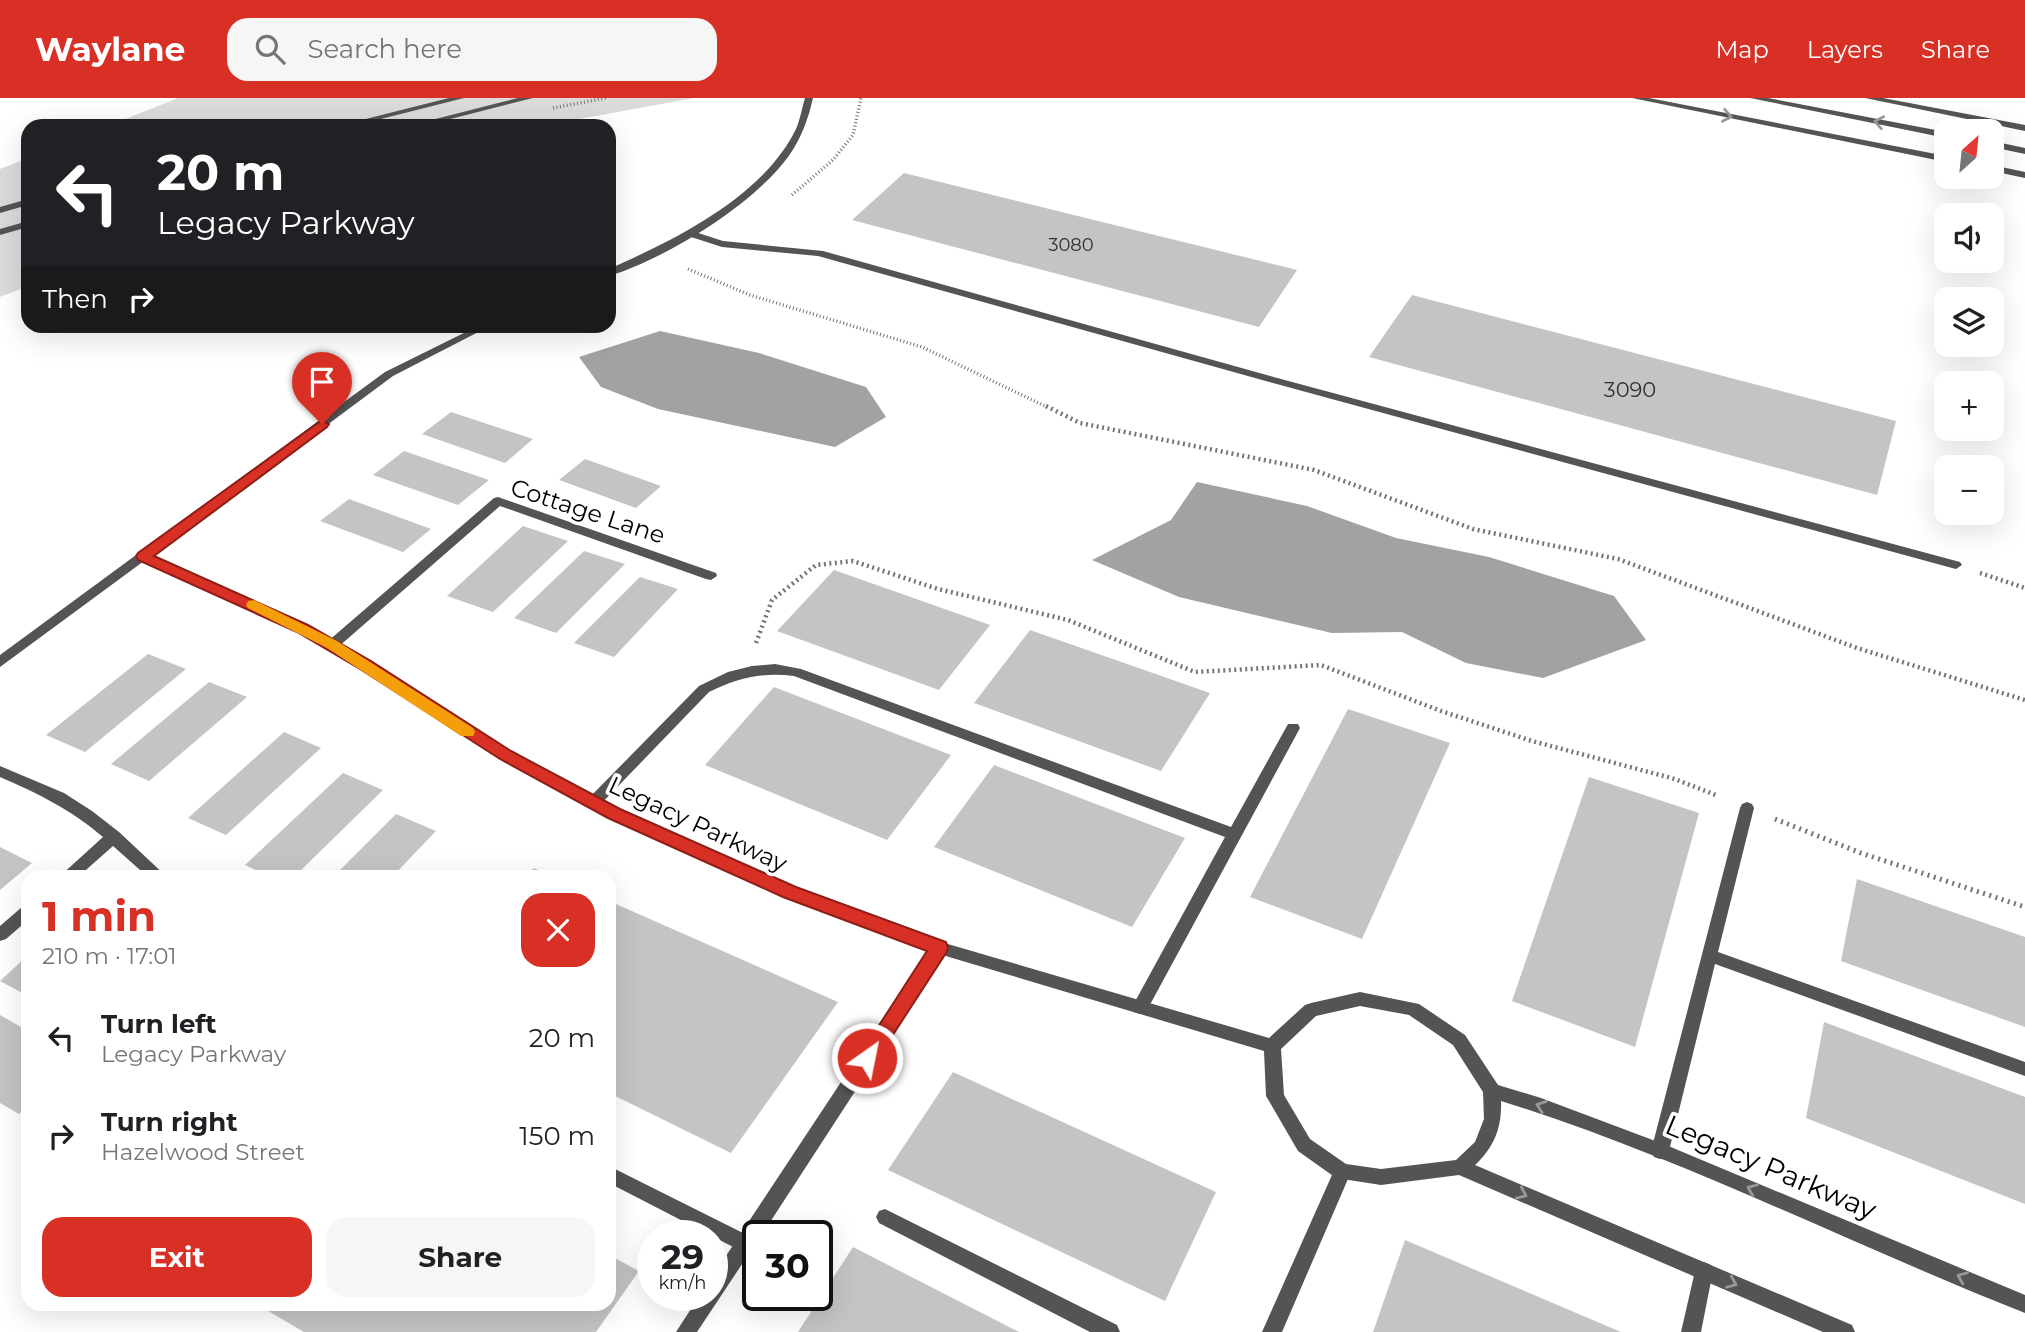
<!DOCTYPE html>
<html lang="en">
<head>
<meta charset="utf-8">
<style>
  body { margin:0; font-family:Montserrat,sans-serif; background:#f6f6f6; color:#202124; height:100vh; display:flex; flex-direction:column; font-size:26px; white-space:nowrap }
  * { box-sizing:border-box; margin:0 }
  p { font-size:23px; color:#757577 }
  .icon { flex:none; width:38px; height:38px; fill:none; stroke:currentColor; stroke-width:2; stroke-linecap:round; stroke-linejoin:round }
  .map { position:relative; flex:1; overflow:hidden }
  .details { position:absolute; left:21px; top:772px; width:595px; height:441px; display:flex; flex-direction:column; background:#fff; border-radius:21px; box-shadow:0 7px 28px #0002 }
  .details>* { flex:none }
  .guide { position:absolute; left:21px; top:21px; width:595px; height:214px; border-radius:21px; box-shadow:0 7px 28px #0002; background:#202124; color:#fff; overflow:hidden }
  .needle { width:46px; rotate:27deg }
  .buttons { position:absolute; left:1934px; top:21px; display:grid; gap:14px }
  .buttons a { display:grid; place-items:center; width:70px; height:70px; border-radius:14px; background:#fff; box-shadow:0 7px 28px #0002; font-size:35px }
  .speed { position:absolute; left:637px; top:1122px; display:flex; gap:14px; font-size:35px; font-weight:700; text-align:center }
  .speed>* { display:grid; place-content:center; width:91px; height:91px; border-radius:50%; background:#fff; box-shadow:0 7px 28px #0002; line-height:1 }
  .speed small { font-size:18px; font-weight:400 }
  .speed .limit { border:4px solid #111; border-radius:10px; background:#fff; color:#111 }
  .pin { position:absolute; display:grid; place-items:center; width:60px; height:60px; color:#fff; margin:-72px -30px; border-radius:50% 50% 50% 0; rotate:-45deg; box-shadow:0 0 7px #0007 }
  .pin .icon { rotate:45deg }
  .me { position:absolute; width:77px; margin:-38px; rotate:33deg; stroke-linejoin:round; filter:drop-shadow(0 0 5px #0008) }
  .turn { display:flex; align-items:center; gap:24px; height:147px; padding:0 21px; font-size:32px }
  .turn .icon { width:91px; height:91px; stroke-width:2.5 }
  .turn b { display:block; font-size:49px; line-height:60px }
  .then { display:flex; align-items:center; height:66px; padding:0 21px; background:#0003; gap:14px; font-size:26px }
  .round { display:grid; place-items:center; flex:none; width:74px; height:74px; border-radius:21px; background:#f6f6f6 }
  .headline { display:flex; align-items:center; justify-content:space-between; height:119px; padding:0 21px }
  h1 { font-size:42px; font-weight:700; line-height:52px; color:#d93025 }
  .button { display:flex; gap:14px; margin-top:auto; padding:14px 21px }
  .button a { flex:1; height:80px; border-radius:21px; background:#d93025; color:#fff; font-size:28px; font-weight:700; line-height:80px; text-align:center }
  .button a+a { background:#f6f6f6; color:#202124 }
  ul { padding:0; list-style:none }
  li { display:flex; align-items:center; gap:21px; height:98px; padding:0 21px }
  li div { flex:1 }
  li b { display:block; font-size:26px }
  li em { font-style:normal }
  header { display:flex; align-items:center; gap:42px; box-sizing:border-box; height:98px; padding:0 35px; background:#d93025; color:#fff }
  header strong { font-size:33px }
  nav { display:flex; gap:38px; margin-inline-start:auto; font-size:24px }
  .search { width:490px; height:63px; background:#f6f6f6; display:flex; align-items:center; gap:18px; box-sizing:border-box; padding:0 24px; border-radius:21px; color:#757577; font-size:26px }
  .map>svg:first-child { display:block }
  .green { fill:#dbdbdb }
  .water { fill:#a2a2a2 }
  .building { fill:#c4c4c4 }
  .lines { fill:none; stroke-linecap:round; stroke-linejoin:round }
  .path-far2 { stroke:#767676; stroke-width:3.5; stroke-dasharray:1 2.5; stroke-linecap:butt }
  .path-far1 { stroke:#767676; stroke-width:4.5; stroke-dasharray:2 3.5; stroke-linecap:butt }
  .path { stroke:#767676; stroke-width:5; stroke-dasharray:2 4.5; stroke-linecap:butt }
  .service { fill:#545454; fill-rule:evenodd }
  .minor { fill:#545454; fill-rule:evenodd }
  .tertiary { fill:#545454; fill-rule:evenodd }
  .oneway { stroke:#989898 }
  .route { fill:#d93025; stroke:#8d1f18; stroke-width:2 }
  .slow { fill:#f59e0b }
  .labels { text-anchor:middle; dominant-baseline:central; stroke-width:7; stroke-linejoin:round; paint-order:stroke }
  .far-number-label { font-size:18px; fill:#313131 }
  .number-label { font-size:21px; fill:#313131 }
  .street-label { font-size:24px; fill:#000; stroke:#fff }
  .near-street-label { font-size:28px; fill:#000; stroke:#fff }
</style>
</head>
<body>
<header>
<strong>Waylane</strong>
<div class="search"><svg class="icon" aria-label="search" viewBox="0 0 24 24"><circle cx="10" cy="10" r="6"/><path d="M15 15l6 6"/></svg>Search here</div>
<nav><a>Map</a><a>Layers</a><a>Share</a></nav>
</header>
<div class="map">
<svg width="2025" height="1234" viewBox="0 0 2025 1234">
  <rect width="100%" height="100%" fill="#fff"/>
  <!-- green -->
  <path class="green" d="M178,0h516l-153,28h-433z
    M28,60v128l-28,11v-128z"/>
  <!-- water -->
  <path class="water" d="M660,233l99,22 107,34 20,30 -51,30 -177,-38 -57,-22 -22,-30z
    M1197,384l110,24 89,32 93,19 125,39 32,44 -103,38 -77,-15 -64,-31 -70,1 -153,-36 -87,-37 79,-40z"/>
  <!-- building -->
  <path class="building" d="M904,75l393,97 -38,57 -407,-107z
    M1412,197l484,126 -19,74 -508,-138z
    M451,314l82,27 -28,24 -83,-29z
    M404,353l85,29 -31,25 -85,-30z
    M585,361l76,27 -25,22 -77,-28z
    M349,401l82,30 -28,23 -83,-31z
    M523,428l45,15 -75,71 -46,-16z
    M584,453l41,13 -69,69 -42,-15z
    M834,472l156,55 -51,65 -162,-59z
    M640,479l38,12 -64,68 -40,-14z
    M1030,532l180,63 -49,78 -187,-68z
    M148,556l38,15 -101,83 -39,-17z
    M209,584l38,15 -98,84 -38,-17z
    M774,589l177,68 -64,85 -182,-75z
    M1348,611l102,34 -88,196 -112,-42z
    M284,634l37,16 -95,87 -38,-17z
    M994,667l191,73 -53,89 -198,-80z
    M343,675l40,17 -89,87h-23l-26,-12z
    M1589,679l110,36 -64,234 -123,-46z
    M396,716l40,17 -44,46h-59z
    M0,749l32,16 -32,27z
    M534,770l20,9h-29z
    M1857,781l168,58v90l-184,-66z
    M609,803l229,101 -107,151 -122,-60z
    M28,857v41l-28,-15z
    M0,917l28,16v75l-9,8 -19,-11z
    M1824,924l201,75v107l-219,-86z
    M953,974l263,120 -51,109 -277,-131z
    M1405,1142l216,92h-248z
    M853,1149l166,85h-221z
    M609,1157l30,16 -43,61h-292l-48,-28h353z"/>
  <g class="lines">
    <!-- path-far2 -->
    <path class="path-far2" d="M553,10l53,-10
      M792,97l42,-36 19,-24 8,-37
      M688,171l62,26 172,52 127,61"/>
    <!-- path-far1 -->
    <path class="path-far1" d="M1046,308l34,17 234,47 159,59 145,30 239,89 168,52
      M1980,475l45,15
      M756,545l16,-43 44,-35 37,-4 85,28 130,31 127,52 126,-7 120,46 91,30 143,38 43,17"/>
    <!-- path -->
    <path class="path" d="M1775,721l86,34 164,54"/>
    <!-- service -->
    <path class="service" d="M1865,0h18l142,27v6z
      M689,132l34,11 100,10 458,128 679,183 2,3 -6,4 -4,-1 -679,-185 -455,-127 -96,-9 -37,-12 -1,-2z
      M775,566l26,5 430,158 57,-103h10l2,4 -154,284 -6,2 -6,-2 -2,-5 93,-170 -431,-161c-32,-4 -57,2 -85,16l-111,115h-10l-2,-4 2,-4 111,-113 29,-14 24,-6z
      M1747,704l5,2 2,4 -36,144 307,110v14l-310,-112 -46,187 -3,6 -6,2 -6,-2 -3,-6 89,-343 2,-4z
      M609,1068l144,72 2,6 -2,6 -7,3 -7,-3 -130,-67z
      M885,1111l232,116 3,7h-30l-211,-109 -3,-6 3,-6z
      M1704,1164l7,3 2,6 -12,61h-20l14,-61 2,-6z"/>
    <!-- minor -->
    <path class="minor" d="M498,399l218,76 1,3 -6,4 -5,-1 -206,-73 -163,142h-10l-2,-3 2,-3 167,-144z
      M0,668l64,27 28,18 27,21 48,45h-19l-35,-31 -35,31h-19l44,-40c-33,-28 -64,-43 -103,-60z
      M28,807v15l-22,19 -6,2v-15l22,-19z
      M939,844l6,1 2,5 -2,5 -184,283h-3v4l-61,92h-21l24,-37h12v-18l221,-334z
      M1342,1066l6,2 3,6 -69,160h-20l74,-166z"/>
    <!-- tertiary -->
    <path class="tertiary" d="M449,0h15l-111,28h-15z
      M518,0h15l-110,28h-15z
      M805,0h8c-5,22 -12,41 -25,59 -35,48 -123,102 -179,119v-7c65,-29 154,-72 187,-140 4,-9 6,-21 9,-31z
      M1632,0h17l297,58v6z
      M1750,0h18l178,34v6z
      M1992,43l33,7v6l-33,-7z
      M1992,67l33,7v6l-33,-7z
      M28,101v6l-28,8v-6z
      M28,123v6l-28,8v-6z
      M478,228h12l-97,50 -241,179 156,70 225,139 65,35 127,60 144,58 72,25 328,96 36,-33 6,-2 49,-11 59,12 46,31 33,50 43,13 125,47 359,150v18c-175,-69 -344,-156 -524,-212 1,27 -7,46 -26,64l377,160 3,7h-32l-364,-157 -78,10 -45,-7 -38,-27 -29,-50 -3,-5 -2,-45 -325,-97 -82,-29 -142,-58 -127,-60 -65,-35 -225,-141 -154,-70 -144,106v-12l385,-283zM1360,908l49,9 44,30 30,47 1,27 -9,23 -19,18 -75,9 -35,-5 -36,-25 -26,-44 -3,-46 35,-33z"/>
  </g>
  <!-- one-way arrows -->
  <defs><path id="oneway-chevron" d="M-2-3.5L2.5 0L-2 3.5" fill="none" stroke-width="1.6" stroke-linecap="round" stroke-linejoin="round" transform="scale(1.75)"/></defs>
  <g class="oneway">
    <use href="#oneway-chevron" transform="translate(1727 18) rotate(11)"/>
    <use href="#oneway-chevron" transform="translate(1879 24) rotate(-169)"/>
    <use href="#oneway-chevron" transform="translate(1541 1008) rotate(-161)"/>
    <use href="#oneway-chevron" transform="translate(1752 1091) rotate(-157)"/>
    <use href="#oneway-chevron" transform="translate(1522 1096) rotate(24)"/>
    <use href="#oneway-chevron" transform="translate(1962 1179) rotate(-157)"/>
    <use href="#oneway-chevron" transform="translate(1732 1185) rotate(23)"/>
  </g>
  <!-- route -->
  <path class="route" d="M322,322l7,4 -2,3 -173,129 154,69 63,36 140,90 109,58 176,78 150,55 2,6 -2,5 -72,111 -7,2 -7,-2 -2,-6 69,-107 -144,-54 -175,-79 -108,-59 -140,-90 -63,-37 -159,-72 -2,-4 2,-3z"/>
  <!-- slow -->
  <path class="slow" d="M254,502l83,41 136,87 2,4 -2,4h-12l-134,-88 -79,-40 -2,-3 2,-4z"/>
  <g class="labels">
    <!-- far-number labels -->
    <g class="far-number-label">
      <text x="1071" y="147">3080</text>
    </g>
    <!-- number labels -->
    <g class="number-label">
      <text x="1630" y="291">3090</text>
    </g>
    <!-- street labels -->
    <g class="street-label">
      <text transform="translate(588 413) rotate(18)">Cottage Lane</text>
      <text transform="translate(698 726) rotate(25)">Legacy Parkway</text>
    </g>
    <!-- near-street labels -->
    <g class="near-street-label">
      <text transform="translate(1771 1069) rotate(23)">Legacy Parkway</text>
    </g>
  </g>
</svg>
<div class="buttons">
<a><svg class="needle" viewBox="-14 -14 28 28"><path d="M0-13l5 13h-10z" fill="#e53935"/><path d="M0 13l5-13h-10z" fill="#757577"/></svg></a>
<a><svg class="icon" aria-label="sound" viewBox="0 0 24 24"><path d="M4 9h4l5-4v14l-5-4H4zM17 9q2 3 0 6"/></svg></a>
<a><svg class="icon" aria-label="layers" viewBox="0 0 24 24"><path d="M12 4l9 5-9 5-9-5zM3 14l9 5 9-5"/></svg></a>
<a>+</a>
<a>−</a>
</div>
<div class="speed"><div>29<small>km/h</small></div><div class="limit">30</div></div>
<div class="pin" style="left:322px;top:326px;background:#d93025"><svg class="icon" aria-label="arrive" viewBox="0 0 24 24"><path d="M6 21V4h12l-3 4 3 4H6"/></svg></div>
<svg class="me" style="left:867px;top:960px" viewBox="-20 -20 40 40"><circle r="17" fill="#d93025" stroke="#fff" stroke-width="3"/><path d="M0-11L8 9 0 5-8 9z" fill="#fff"/></svg>
<div class="guide">
<div class="turn"><svg class="icon" aria-label="left" viewBox="0 0 24 24"><path d="M17 20v-9H6M10 6l-5 5 5 5"/></svg><div><b>20 m</b>Legacy Parkway</div></div>
<div class="then">Then<svg class="icon" aria-label="right" viewBox="0 0 24 24"><path d="M7 20v-9h11M14 6l5 5-5 5"/></svg></div>
</div>
<section class="details">
<div class="headline"><div><h1>1 min</h1><p>210 m · 17:01</p></div><a class="round" style="background:#d93025;color:#fff"><svg class="icon" aria-label="close" viewBox="0 0 24 24"><path d="M6 6l12 12M18 6L6 18"/></svg></a></div>
<ul>
<li><svg class="icon" aria-label="left" viewBox="0 0 24 24"><path d="M17 20v-9H6M10 6l-5 5 5 5"/></svg><div><b>Turn left</b><p>Legacy Parkway</p></div><em>20 m</em></li>
<li><svg class="icon" aria-label="right" viewBox="0 0 24 24"><path d="M7 20v-9h11M14 6l5 5-5 5"/></svg><div><b>Turn right</b><p>Hazelwood Street</p></div><em>150 m</em></li>
</ul>
<div class="button"><a>Exit</a><a>Share</a></div>
</section>
</div>
</body>
</html>
